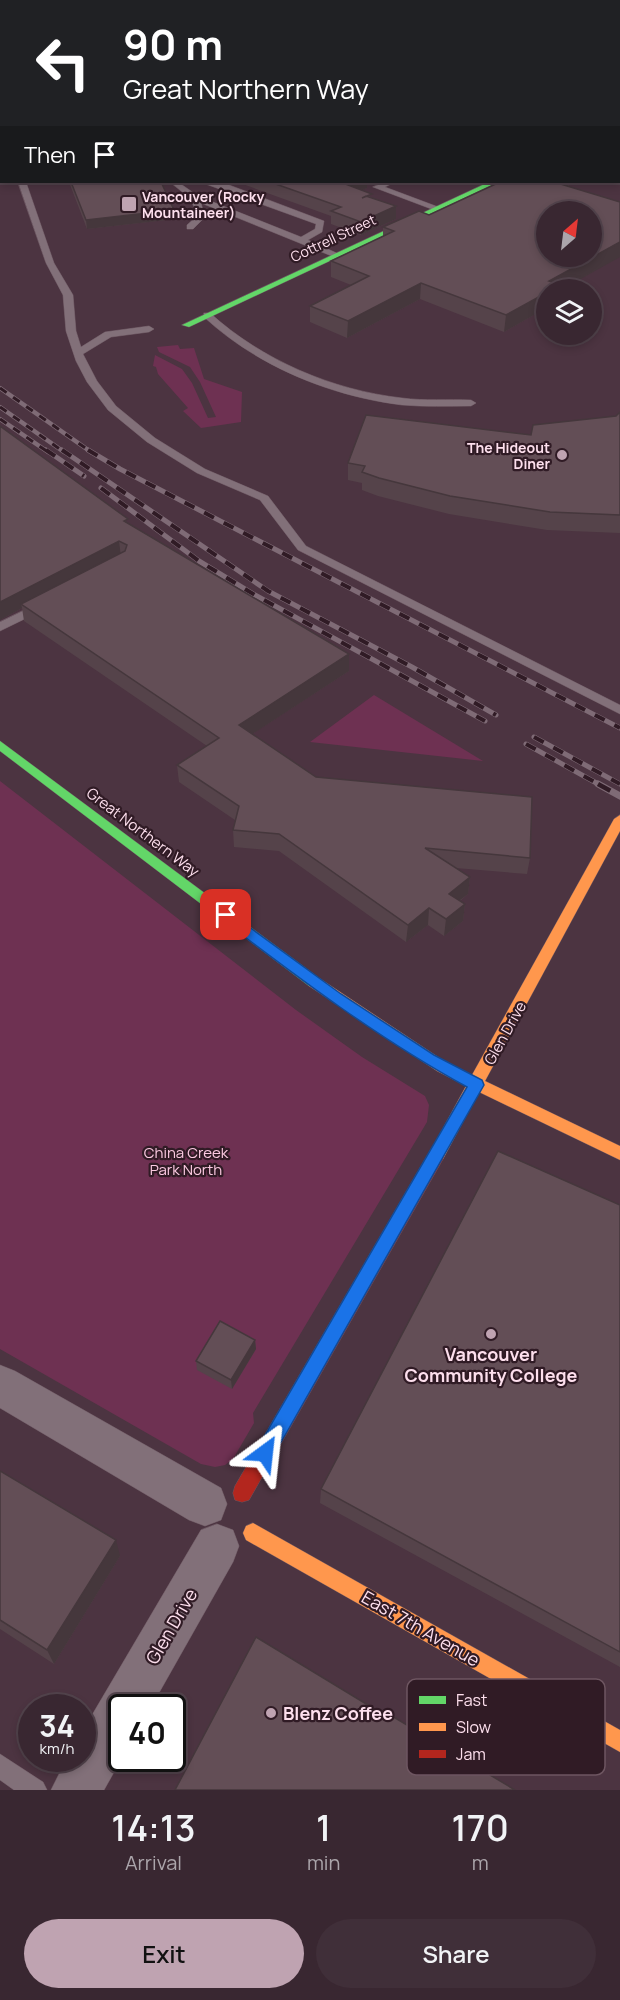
<!DOCTYPE html>
<html lang="en">
<head>
<meta charset="utf-8">
<style>
  body { margin:0; font-family:Manrope,sans-serif; background:#402f39; color:#f1f3f6; height:100vh; display:flex; flex-direction:column; font-size:22px; white-space:nowrap }
  * { box-sizing:border-box; margin:0 }
  p { font-size:20px; color:#aba5ab }
  .icon { flex:none; width:33px; height:33px; fill:none; stroke:currentColor; stroke-width:2; stroke-linecap:round; stroke-linejoin:round }
  .map { position:relative; height:1790px; overflow:hidden }
  .sheet { display:flex; flex-direction:column; background:#392731; flex:1 }
  .sheet>* { flex:none }
  .guide { position:absolute; left:0px; top:0px; width:621px; height:183px; box-shadow:0 3px 9px #0003,0 0 0 2px #53444d; background:#202124; color:#fff; overflow:hidden }
  .needle { width:39px; rotate:28deg }
  .fabs { position:absolute; left:536px; top:201px; display:grid; gap:12px }
  .fabs a { display:grid; place-items:center; width:66px; height:66px; border-radius:50%; background:#392731; box-shadow:0 3px 9px #0003,0 0 0 2px #53444d; font-size:30px }
  .speed { position:absolute; left:18px; top:1694px; display:flex; gap:12px; font-size:30px; font-weight:700; text-align:center }
  .speed>* { display:grid; place-content:center; width:78px; height:78px; border-radius:50%; background:#392731; box-shadow:0 3px 9px #0003,0 0 0 2px #53444d; line-height:1 }
  .speed small { font-size:15px; font-weight:400 }
  .speed .limit { border:3px solid #111; border-radius:9px; background:#fff; color:#111 }
  .pin { position:absolute; display:grid; place-items:center; width:51px; height:51px; color:#fff; margin:-26px; border-radius:12px; box-shadow:0 3px 9px #0006 }
  .me { position:absolute; width:66px; margin:-33px; rotate:30deg; stroke-linejoin:round; filter:drop-shadow(0 0 4px #0008) }
  .turn { display:flex; align-items:center; gap:21px; height:126px; padding:0 24px; font-size:27px }
  .turn .icon { width:78px; height:78px; stroke-width:2.5 }
  .turn b { display:block; font-size:42px; line-height:51px }
  .then { display:flex; align-items:center; height:57px; padding:0 24px; background:#0003; gap:12px; font-size:22px }
  .eta { display:flex; justify-content:space-evenly; align-items:center; height:102px; text-align:center }
  .eta b { font-size:36px; font-weight:600; line-height:42px }
  .primary-button { display:flex; gap:12px; margin-top:auto; padding:12px 24px }
  .primary-button a { flex:1; height:69px; border-radius:36px; background:#bfa3b1; color:#111; font-size:24px; font-weight:600; line-height:69px; text-align:center }
  .primary-button a+a { background:#402f39; color:#f1f3f6 }
  .map>svg:first-child { display:block }
  .green { fill:#6e3152 }
  .lines { fill:none; stroke-linecap:round; stroke-linejoin:round }
  .lane-casing { stroke:#6a545f; stroke-width:1 }
  .street-casing { stroke:#6a545f; stroke-width:1 }
  .fast-casing { stroke:#6a545f; stroke-width:1 }
  .slow-casing { stroke:#6a545f; stroke-width:1 }
  .jam-casing { stroke:#6a545f; stroke-width:1 }
  .lane { fill:#827079; fill-rule:evenodd }
  .street { fill:#827079; fill-rule:evenodd }
  .fast { fill:#63d668; fill-rule:evenodd }
  .slow { fill:#ff974d; fill-rule:evenodd }
  .jam { fill:#b3261e; fill-rule:evenodd }
  .rail-far3-casing { stroke:#7f6b76; stroke-width:3 }
  .rail-far2-casing { stroke:#7f6b76; stroke-width:4.5 }
  .rail-far1-casing { stroke:#7f6b76; stroke-width:5 }
  .rail-casing { stroke:#7f6b76; stroke-width:7 }
  .rail-far3 { stroke:#301b25; stroke-width:2; stroke-dasharray:7; stroke-linecap:butt }
  .rail-far2 { stroke:#301b25; stroke-width:3; stroke-dasharray:8; stroke-linecap:butt }
  .rail-far1 { stroke:#301b25; stroke-width:4; stroke-dasharray:11; stroke-linecap:butt }
  .rail { stroke:#301b25; stroke-width:4.5; stroke-dasharray:14; stroke-linecap:butt }
  .wall { fill:#55434a }
  .shaded-wall { fill:#45373c }
  .building { fill:#634e56; stroke:#45373c; stroke-width:1.5; fill-rule:evenodd }
  .route { fill:#1a73e8; stroke:#114b97; stroke-width:1.5 }
  .poi-dot { fill:#bfa3b1; stroke:#301b25; stroke-width:2 }
  .labels { text-anchor:middle; dominant-baseline:central; stroke-width:4.5; stroke-linejoin:round; paint-order:stroke }
  .far-poi-label { font-size:14px; font-weight:bold; fill:#fddfed; stroke:#301b25; text-anchor:start }
  .far-street-label { font-size:14px; fill:#fddfed; stroke:#301b25 }
  .street-label { font-size:15px; fill:#fddfed; stroke:#301b25 }
  .park-label { font-size:15px; fill:#fbc9e1; stroke:#301b25 }
  .near-poi-label { font-size:18px; font-weight:bold; fill:#fddfed; stroke:#301b25 }
  .near-street-label { font-size:18px; fill:#fddfed; stroke:#301b25 }
  .key { fill:#301b25; stroke:#6e5661; stroke-width:1.5 }
  .key-label { font-size:16px; fill:#fddfed }
</style>
</head>
<body>
<div class="map">
<svg width="620" height="1790" viewBox="0 0 620 1790">
  <rect width="100%" height="100%" fill="#4c3441"/>
  <!-- green -->
  <path class="green" d="M178,345l2,4 14,-1 10,31 38,13 -1,30 -40,6 -18,-17 5,-3 -30,-34 -2,-7 -3,-1 2,-11 27,14 10,14 16,35 8,-1 -16,-35 -10,-15 -31,-15 -2,-5z
    M374,695l109,66 -173,-19z
    M0,781l296,229 66,47 63,39 4,9 -2,17 -174,291 1,10 -21,36 -8,6 -10,2 -14,-3 -201,-115z"/>
  <g class="lines">
    <!-- lane casing -->
    <g class="lane-casing">
      <path id="lane" d="M0,31h2v4h-2z
        M0,45h2v4h-2z
        M0,80h2v6h-2z
        M0,105h2v10h-2z
        M18,182h8l28,81 19,32 3,36 5,16 24,-15 44,-6 5,3 -5,3 -38,5 -28,17 14,27 19,25 39,32 50,31 63,27 38,50 314,159v9l-322,-164 -38,-50 -63,-27 -50,-31 -39,-32 -21,-28 -11,-21 -10,-30 -3,-36 -17,-32z
        M170,182h8l20,14 103,41 14,-8 1,-5 -116,-42 24,1 100,38 -2,11 -14,8 33,15 -7,2 -133,-54 4,14 -12,12h-6v-4l10,-9 -6,-17z
        M385,182h10l-10,5 56,21 -7,2 -61,-23z
        M204,313h6c52,47 122,77 192,85 23,3 46,1 69,2l5,3 -5,3c-23,0 -46,1 -69,-1 -72,-9 -145,-39 -198,-88z
        M39,603l4,1v6l-43,21v-9z
        M0,1754l43,28 4,8h-33l-14,-10z"/>
    </g>
    <!-- street casing -->
    <g class="street-casing">
      <path id="street" d="M395,0h17l1,2h-17z
        M0,1365l15,6 206,117 6,16 -6,16 -16,6 -16,-6 -189,-112z
        M217,1524l16,6 6,16 -6,16 -82,145h-29v51l-18,32h-53l16,-32h15v-26l119,-202z"/>
    </g>
    <!-- fast casing -->
    <g class="fast-casing">
      <path id="fast" d="M77,0l10,2h-8z
        M489,182h9l-309,145 -7,-2z
        M0,741l319,237 2,4 -2,4h-10l-309,-235z"/>
    </g>
    <!-- slow casing -->
    <g class="slow-casing">
      <path id="slow" d="M620,815v16l-135,250 135,65v14l-141,-68 -36,67 -6,2 -6,-2 -2,-5 37,-68 -29,-15 -128,-85 -2,-4 2,-4h10l128,85 25,12 142,-256z
        M253,1523l367,207v22l-374,-212 -3,-7 3,-7z"/>
    </g>
    <!-- jam casing -->
    <g class="jam-casing">
      <path id="jam" d="M118,0l10,2h-8z
        M437,1147l6,2 2,5 -2,5 -194,341 -7,2 -7,-2 -2,-7 2,-7 196,-337z"/>
    </g>
    <!-- lane -->
    <use href="#lane" class="lane"/>
    <!-- street -->
    <use href="#street" class="street"/>
    <!-- fast -->
    <use href="#fast" class="fast"/>
    <!-- slow -->
    <use href="#slow" class="slow"/>
    <!-- jam -->
    <use href="#jam" class="jam"/>
    <!-- rail-far3 casing -->
    <g class="rail-far3-casing">
      <path id="rail-far3" d="M105,0l4,2"/>
    </g>
    <!-- rail-far2 casing -->
    <g class="rail-far2-casing">
      <path id="rail-far2" d="M0,388l91,64
        M0,407l64,45
        M0,419l48,33"/>
    </g>
    <!-- rail-far1 casing -->
    <g class="rail-far1-casing">
      <path id="rail-far1" d="M46,450l38,26
        M62,450l206,141 144,76 84,48
        M88,450l32,19 500,259
        M101,488l98,73 56,34 230,126
        M534,737l86,47
        M526,744l74,41"/>
    </g>
    <!-- rail casing -->
    <g class="rail-casing">
      <path id="rail" d="M598,784l22,12"/>
    </g>
    <!-- rail-far3 -->
    <use href="#rail-far3" class="rail-far3"/>
    <!-- rail-far2 -->
    <use href="#rail-far2" class="rail-far2"/>
    <!-- rail-far1 -->
    <use href="#rail-far1" class="rail-far1"/>
    <!-- rail -->
    <use href="#rail" class="rail"/>
  </g>
  <!-- wall -->
  <path class="wall" d="M0,0h52l-50,2v22h-2z
    M165,0h12l-1,2h-6z
    M178,0h115l5,2h-120z
    M69,182h92l14,37 -88,10z
    M237,182h130v6l-5,2 10,8 24,8v13l-35,16 -30,-11v-8z
    M500,182h73v1l-5,3 -22,104v18l-42,24 -84,-33 -73,39 -37,-16v-16l41,-21 -20,-8v-16l52,-24v-10l46,-12z
    M620,412v121l-73,-3 -98,-16 -71,-18 -16,-6v-7l-14,-3v-17l183,-28 85,-19z
    M129,524l220,147 -97,63 64,43 214,81 -3,16 -71,-6 14,9 -2,17 -8,7 5,3 -2,17 -19,15 -16,-11 -22,17 -127,-91 -45,-4 -1,-17 2,-10 -56,-38 -2,-17 30,-19 -183,-125 -2,-13 -22,12z
    M620,1205v462l-300,-164 1,-14z
    M255,1340l1,9 -24,40 -35,-19 -1,-9z
    M0,1471l120,85 -66,108 -54,-35z"/>
  <!-- shaded-wall -->
  <path class="shaded-wall" d="M356,182h11v6l-19,9v-12z
    M550,182h23v1l-25,12z
    M396,206v13l-35,16v-13z
    M174,210l1,9 -88,10 -1,-9z
    M620,242v15l-59,33h-13l1,-9z
    M421,283l-1,16 -73,39 1,-17z
    M546,293v15l-42,24 2,-17z
    M119,541l2,16 -100,47 1,4 -22,12v-18z
    M349,654v17l-109,71 -1,-17z
    M470,877l-2,17 -21,16 2,-16z
    M465,904l-2,17 -19,15 2,-17z
    M429,908l-1,17 -22,17 2,-17z
    M255,1340l1,9 -24,40 -1,-9z
    M116,1540l4,16 -66,108 -7,-14z"/>
  <!-- building -->
  <path class="building" d="M0,0h50l3,1 -51,1v12h-2z
    M214,0h79l5,2h-79z
    M611,0h9v36v-34h-13z
    M71,182h90l13,28 -88,10z
    M270,182h86l-8,3 24,9 -10,4 4,-2 30,10 -35,16 -30,-11 10,-4z
    M500,182h54l66,20v40l-71,39 12,4 -9,5h-6v3l-40,22 -85,-32 -73,38 -38,-15 59,-30 -38,-15 63,-30 -11,-4 36,-16 10,4zM546,212h45v44h-45z
    M620,412v103l-70,-3 -100,-16 -71,-18 -17,-6 3,-6 -17,-3 18,-48 165,20 2,-10 83,-9z
    M0,426l128,93 -4,2 225,133 -110,71 77,52 216,20 -2,61 -105,-10 45,29 -21,17 16,10 -19,15 -17,-11 -21,17 -129,-91 -46,-4 6,-24 -62,-41 42,-27 -198,-134 104,-53 2,-6 -8,-4 -119,61z
    M498,1151l122,54v447l-299,-163z
    M220,1321l35,19 -24,40 -35,-19z
    M0,1471l116,69 -69,110 -47,-30z
    M256,1637l135,82 1,-3 123,74h-340z"/>
  <!-- route -->
  <path class="route" d="M226,910l115,84 93,61 48,25 2,5 -213,375 -6,3 -7,-3 -2,-7 2,-6 209,-360c-88,-48 -167,-108 -246,-168l-2,-4 2,-4z"/>
  <!-- markers -->
  <g class="poi-dot">
    <rect x="121" y="196" width="16" height="16" rx="3"/>
    <circle cx="562" cy="455" r="6"/>
    <circle cx="491" cy="1334" r="6"/>
    <circle cx="271" cy="1713" r="6"/>
  </g>
  <g class="labels">
    <!-- far-poi labels -->
    <g class="far-poi-label">
      <text x="142" y="196">Vancouver (Rocky<tspan x="142" dy="16">Mountaineer)</tspan></text>
      <text x="550" y="447" text-anchor="end">The Hideout<tspan x="550" dy="16">Diner</tspan></text>
    </g>
    <!-- far-street labels -->
    <g class="far-street-label">
      <text transform="translate(333 238) rotate(-25)">Cottrell Street</text>
    </g>
    <!-- street labels -->
    <g class="street-label">
      <text transform="translate(143 832) rotate(37)">Great Northern Way</text>
      <text transform="translate(505 1033) rotate(-61)">Glen Drive</text>
    </g>
    <!-- park labels -->
    <g class="park-label">
      <text x="186" y="1152">China Creek<tspan x="186" dy="17">Park North</tspan></text>
    </g>
    <!-- near-poi labels -->
    <g class="near-poi-label">
      <text x="491" y="1354">Vancouver<tspan x="491" dy="21">Community College</tspan></text>
      <text x="283" y="1713" text-anchor="start">Blenz Coffee</text>
    </g>
    <!-- near-street labels -->
    <g class="near-street-label">
      <text transform="translate(171 1626) rotate(-60)">Glen Drive</text>
      <text transform="translate(421 1628) rotate(30)">East 7th Avenue</text>
    </g>
  </g>
  <!-- legend -->
  <rect x="407" y="1679" width="198" height="96" rx="9" class="key"/>
  <rect x="419" y="1696" width="27" height="8" fill="#63d668"/>
  <rect x="419" y="1723" width="27" height="8" fill="#ff974d"/>
  <rect x="419" y="1750" width="27" height="8" fill="#b3261e"/>
  <g class="key-label">
    <text x="456" y="1706">Fast</text>
    <text x="456" y="1733">Slow</text>
    <text x="456" y="1760">Jam</text>
  </g>
</svg>
<div class="fabs">
<a><svg class="needle" viewBox="-14 -14 28 28"><path d="M0-13l5 13h-10z" fill="#e53935"/><path d="M0 13l5-13h-10z" fill="#aba5ab"/></svg></a>
<a><svg class="icon" aria-label="layers" viewBox="0 0 24 24"><path d="M12 4l9 5-9 5-9-5zM3 14l9 5 9-5"/></svg></a>
</div>
<div class="speed"><div>34<small>km/h</small></div><div class="limit">40</div></div>
<div class="pin" style="left:226px;top:915px;background:#d93025"><svg class="icon" aria-label="arrive" viewBox="0 0 24 24"><path d="M6 21V4h12l-3 4 3 4H6"/></svg></div>
<svg class="me" style="left:265px;top:1453px" viewBox="-20 -20 40 40"><path d="M0-17L14 15 0 8-14 15z" fill="#1a73e8" stroke="#fff" stroke-width="4"/></svg>
<div class="guide">
<div class="turn"><svg class="icon" aria-label="left" viewBox="0 0 24 24"><path d="M17 20v-9H6M10 6l-5 5 5 5"/></svg><div><b>90 m</b>Great Northern Way</div></div>
<div class="then">Then<svg class="icon" aria-label="arrive" viewBox="0 0 24 24"><path d="M6 21V4h12l-3 4 3 4H6"/></svg></div>
</div>
</div>
<section class="sheet">
<div class="eta">
<div><b>14:13</b><p>Arrival</p></div>
<div><b>1</b><p>min</p></div>
<div><b>170</b><p>m</p></div>
</div>
<div class="primary-button"><a>Exit</a><a>Share</a></div>
</section>
</body>
</html>
